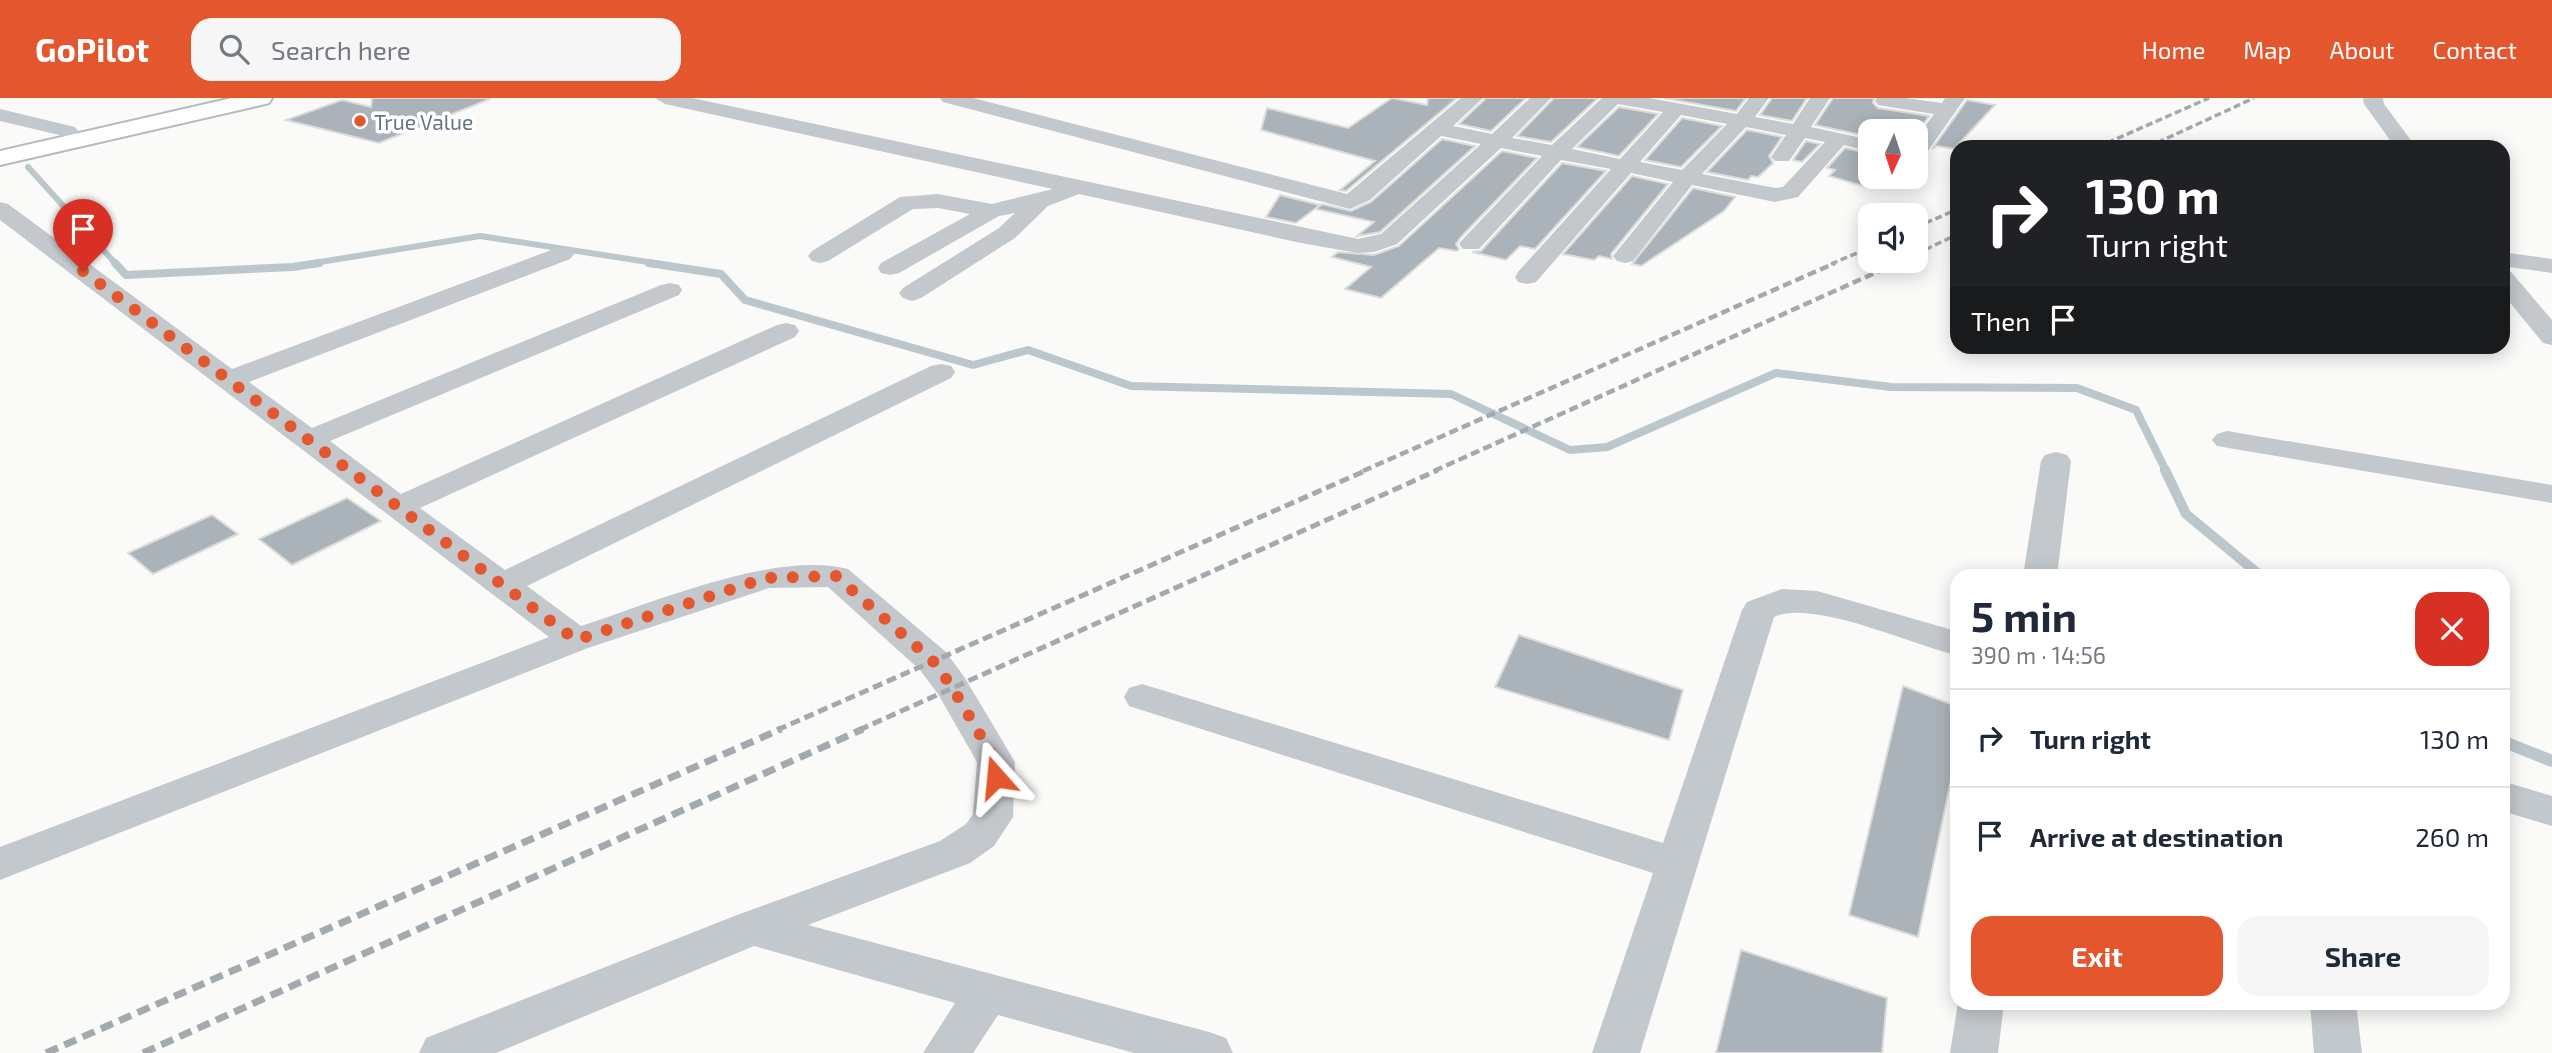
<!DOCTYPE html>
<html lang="en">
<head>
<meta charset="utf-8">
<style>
  body { margin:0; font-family:"Exo 2",sans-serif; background:#f6f6f7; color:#1f2937; height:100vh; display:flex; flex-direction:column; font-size:26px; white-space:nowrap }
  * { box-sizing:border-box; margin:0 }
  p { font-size:23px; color:#747a83 }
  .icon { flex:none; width:38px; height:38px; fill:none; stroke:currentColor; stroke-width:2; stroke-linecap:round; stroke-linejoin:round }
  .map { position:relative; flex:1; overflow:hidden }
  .details { position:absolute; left:1950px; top:471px; width:560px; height:441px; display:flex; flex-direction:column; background:#fff; border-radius:21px; box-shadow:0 4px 18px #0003 }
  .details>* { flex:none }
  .hud { position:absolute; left:1950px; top:42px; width:560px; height:214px; border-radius:21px; box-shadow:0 4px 18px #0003; background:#202124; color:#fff; overflow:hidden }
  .needle { width:46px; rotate:183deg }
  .buttons { position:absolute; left:1858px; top:21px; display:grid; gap:14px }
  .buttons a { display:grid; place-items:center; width:70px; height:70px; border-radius:14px; background:#fff; box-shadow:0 4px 18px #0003; font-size:35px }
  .pin { position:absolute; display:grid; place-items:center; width:60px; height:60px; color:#fff; margin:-72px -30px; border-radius:50% 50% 50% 0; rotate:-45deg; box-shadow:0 0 7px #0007 }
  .pin .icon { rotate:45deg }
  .me { position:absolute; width:77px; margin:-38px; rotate:342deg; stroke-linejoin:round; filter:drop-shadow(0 0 5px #0008) }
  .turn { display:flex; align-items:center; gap:24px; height:147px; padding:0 21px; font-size:32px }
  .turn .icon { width:91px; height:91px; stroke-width:2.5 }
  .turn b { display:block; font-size:49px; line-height:60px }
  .then { display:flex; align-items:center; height:66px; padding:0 21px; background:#0003; gap:14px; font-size:26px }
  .round { display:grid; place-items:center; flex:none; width:74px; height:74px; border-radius:21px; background:#f6f6f7 }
  .headline { display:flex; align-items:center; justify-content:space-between; height:119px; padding:0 21px }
  h1 { font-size:42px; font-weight:700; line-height:52px }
  .action { display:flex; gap:14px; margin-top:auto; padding:14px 21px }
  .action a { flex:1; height:80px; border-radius:21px; background:#e4572e; color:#fff; font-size:28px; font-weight:700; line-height:80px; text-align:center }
  .action a+a { background:#f6f6f7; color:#1f2937 }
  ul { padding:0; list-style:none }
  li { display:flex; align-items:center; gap:21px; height:98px; padding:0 21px; border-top:2px solid #e0e1e3 }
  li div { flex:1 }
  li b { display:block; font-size:26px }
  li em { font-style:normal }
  header { display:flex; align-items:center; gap:42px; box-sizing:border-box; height:98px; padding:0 35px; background:#e4572e; color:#fff }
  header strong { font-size:33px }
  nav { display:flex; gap:38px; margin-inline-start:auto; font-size:24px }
  .search { width:490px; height:63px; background:#f6f6f7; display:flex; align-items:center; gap:18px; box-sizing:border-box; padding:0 24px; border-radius:21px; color:#747a83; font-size:26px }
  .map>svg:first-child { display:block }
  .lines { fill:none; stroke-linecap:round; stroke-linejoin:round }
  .stream-far3 { stroke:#bbc7cb; stroke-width:6 }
  .stream-far2 { stroke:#bbc7cb; stroke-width:8 }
  .stream-far1 { stroke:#bbc7cb; stroke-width:10 }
  .stream { stroke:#bbc7cb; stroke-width:12 }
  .building { fill:#aab3b9; stroke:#dcdcda; stroke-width:2 }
  .major-casing { stroke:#b5babe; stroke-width:4 }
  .minor { fill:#c3c8cc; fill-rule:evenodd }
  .major { fill:#fff; fill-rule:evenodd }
  .rail-far3 { stroke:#a2aab0; stroke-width:3.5; stroke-dasharray:7 3.5; stroke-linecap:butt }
  .rail-far2 { stroke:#a2aab0; stroke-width:4.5; stroke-dasharray:9 4.5; stroke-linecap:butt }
  .rail-far1 { stroke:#a2aab0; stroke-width:5; stroke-dasharray:10 5; stroke-linecap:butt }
  .rail { stroke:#a2aab0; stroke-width:7; stroke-dasharray:13 7; stroke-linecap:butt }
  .route { stroke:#e4572e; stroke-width:12; stroke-dasharray:0 21.6 }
  .poi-dot { fill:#e4572e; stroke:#fff; stroke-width:2.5 }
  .labels { text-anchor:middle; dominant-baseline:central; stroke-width:7; stroke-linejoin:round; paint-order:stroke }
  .far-poi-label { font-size:21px; fill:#657683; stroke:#fff; text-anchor:start }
</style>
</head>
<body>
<header>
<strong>GoPilot</strong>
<div class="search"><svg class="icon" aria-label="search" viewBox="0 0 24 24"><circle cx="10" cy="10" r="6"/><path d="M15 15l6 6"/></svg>Search here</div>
<nav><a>Home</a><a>Map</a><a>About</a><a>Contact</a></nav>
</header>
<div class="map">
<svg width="2552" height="955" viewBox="0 0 2552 955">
  <rect width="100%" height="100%" fill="#fafaf8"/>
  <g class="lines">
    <!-- stream-far3 -->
    <path class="stream-far3" d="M28,69l88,97
      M308,166l172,-28 181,28"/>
    <!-- stream-far2 -->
    <path class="stream-far2" d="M115,165l11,12 167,-8 26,-4
      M649,165l72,11 24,26 228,65 55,-15 103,36 320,8 119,56 37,-3 169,-74 115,14 186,1 59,22 30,61"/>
    <!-- stream-far1 -->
    <path class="stream-far1" d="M2165,372l21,44 75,62"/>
    <!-- stream -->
    <path class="stream" d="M2502,643l50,20"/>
  </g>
  <!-- building -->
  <path class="building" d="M372,0h118v1l-111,44 -93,-23 56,-20 29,7z
    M1392,0l35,7 1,-7h29l-111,93 -6,-1 35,-29 -114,-31 6,-22 81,20z
    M1486,0h40l-35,33 -32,-7z
    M1554,0h44l-47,44 -34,-6z
    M1664,0h82l-10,13z
    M1772,0h35l-15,23 -32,-6z
    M1833,0h41l-1,5 5,5 51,8 -13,18v-3h-45v6l-56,-12z
    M1967,2l28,5 -41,44 -17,-3 -5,3z
    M1619,9l39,7 -39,42 -42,-9z
    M1682,20l40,8 -41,41 -36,-7z
    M1747,32l35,7 -13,19 4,7 -15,14 -7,-1 -3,4 -41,-8z
    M1442,41l33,7 -95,86 -23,4 17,-14 -58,-13 6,-5 29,7 20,-9z
    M1806,43l14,3 -18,18 -9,-2z
    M1845,50l26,6 -1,34 -41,-12 6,-6 -8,-2z
    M1502,53l35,7 -76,79 -5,7 3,5 -2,2 -18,-3 -58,50 -36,-9 26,-22 -39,-10 6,-5 36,3 25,-9z
    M1562,65l44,8 -71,78 -15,-3 -14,14 -34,-8 9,-1z
    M1632,78l36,8 -57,70 1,5 -13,-3 -5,4 -31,-6z
    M1693,90l42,9 -11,14 -83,55 -9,-2z
    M1280,97l40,10 -24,18 -30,-6z
    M347,400l34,23 -89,44 -33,-26z
    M212,417l26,19 -85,40 -25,-21z
    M1519,537l164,55 -14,50 -174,-53z
    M1903,588l53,20v50l-38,181 -69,-22z
    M1741,852l146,48 -5,55h-166z"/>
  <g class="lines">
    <!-- major casing -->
    <g class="major-casing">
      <path id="major" d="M232,0h40l-3,5 -8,2 -261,60v-14z"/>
    </g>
    <!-- minor -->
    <path class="minor" d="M655,0h37l666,141 23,-5 100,-90 -40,-8 -71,64 -20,9 -407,-107 -3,-4h33l374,96 114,-96h22l-30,28 39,8 38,-36h21l-39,40 40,7 50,-47h47l88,16 12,-16h20l-14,19 38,7 17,-26h20l-19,29 60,13v12l-27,-7 -46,52 -23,5 -83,-17 -59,76 -8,2 -8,-2 -4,-5 60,-74 -42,-9 -95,109 -9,2 -9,-2 -3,-5 3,-5 93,-103 -50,-9 -82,89h-16l-4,-5 4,-5 79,-83 -41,-8 -104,96 -23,8 -16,1 -57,-10 -222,-49 -31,12 -33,32 -94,60 -9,3 -9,-3 -4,-5 4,-5 96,-60 16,-15 -16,3 -100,57 -9,2 -9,-2 -3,-5 3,-5 89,-49 -32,-6 -25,1 -85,52 -8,2 -8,-2 -4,-5 4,-5 88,-54 38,-3 54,10 61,-15 -388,-85zM1618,6l45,8 -43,47 -48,-10zM1681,17l46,9 -45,46 -42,-8zM1746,29l40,8 -15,22 4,4h14l16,-23 20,4 -42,45 -8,1 -73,-14z
      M1877,0h28l37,5 3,-5h20l-42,60 -7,2v-21l18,-25 -56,-9 -3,-4z
      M2363,0h20l1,6 32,43h-21l-31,-43z
      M0,11l75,18 3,4 -3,4 -7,2 -68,-16z
      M0,104l8,2 224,165 322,-120h16l4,5 -4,5 -321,123 63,46 349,-143 9,-2 9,2 3,5 -3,5 -349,146 71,53 376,-169 9,-2 9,2 4,6 -4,6 -375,171 85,62 426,-204 10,-2 10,2 4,6 -4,6 -424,208 54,40c71,-23 195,-76 267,-57l98,83 19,26 50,84 -2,55 -19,29 -24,17 -162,62 401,107 17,6 7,15h-99l-136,-38 -25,38h-50l32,-50 -201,-57 -258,107h-77l7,-15 311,-123 203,-74 26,-17 7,-10 4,-52 -39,-68 -18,-24 -92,-83 -59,1 -181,60 -588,232v-33l549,-210 -549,-417z
      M2502,154l50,7v14l-50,-7z
      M2502,172l9,2 41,48v25l-9,-2 -41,-50z
      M2227,333l325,54v18l-335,-57 -5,-6 5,-6z
      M2056,354l11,3 4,6 -14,115h-34l18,-115 4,-6z
      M1782,491l35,2 139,40v24c-44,-10 -143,-56 -182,-38l-134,436h-48l61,-180 -524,-167 -5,-9 5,-9 13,-4 521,159 79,-233 5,-8z
      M2502,683l50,15v30l-50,-15z
      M1958,905h46l-6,50h-48z
      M2310,905h46l6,50h-48z"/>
    <!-- major -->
    <use href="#major" class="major"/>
    <!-- rail-far3 -->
    <path class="rail-far3" d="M2098,49l111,-49
      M2148,49l106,-49
      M1916,129l40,-17
      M1916,156l40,-19
      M1831,166l40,-17
      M1893,166l8,-3"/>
    <!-- rail-far2 -->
    <path class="rail-far2" d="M1363,373l472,-208
      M1434,373l463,-208"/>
    <!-- rail-far1 -->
    <path class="rail-far1" d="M777,632l590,-260
      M859,632l579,-260"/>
    <!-- rail -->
    <path class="rail" d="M46,955l735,-324
      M143,955l720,-324"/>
  </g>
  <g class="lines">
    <!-- route -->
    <path class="route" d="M83,173l493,369 190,-62 70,-2 97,85 19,26 44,75v15"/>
  </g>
  <!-- markers -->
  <circle class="poi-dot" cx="360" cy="23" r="7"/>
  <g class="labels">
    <!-- far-poi labels -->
    <g class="far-poi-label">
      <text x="374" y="23">True Value</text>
    </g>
  </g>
</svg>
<div class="buttons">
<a><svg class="needle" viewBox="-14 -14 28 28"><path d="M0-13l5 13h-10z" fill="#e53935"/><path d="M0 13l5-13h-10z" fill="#747a83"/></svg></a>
<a><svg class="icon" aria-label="sound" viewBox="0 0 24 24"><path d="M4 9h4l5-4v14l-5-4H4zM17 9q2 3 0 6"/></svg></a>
</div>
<div class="pin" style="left:83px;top:173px;background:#d93025"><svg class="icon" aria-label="arrive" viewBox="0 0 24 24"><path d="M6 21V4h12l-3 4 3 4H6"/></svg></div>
<svg class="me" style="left:996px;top:679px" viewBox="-20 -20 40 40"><path d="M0-17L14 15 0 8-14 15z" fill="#e4572e" stroke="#fff" stroke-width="4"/></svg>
<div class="hud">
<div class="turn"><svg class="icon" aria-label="right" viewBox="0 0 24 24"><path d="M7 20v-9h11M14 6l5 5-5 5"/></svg><div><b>130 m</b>Turn right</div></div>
<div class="then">Then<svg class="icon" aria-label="arrive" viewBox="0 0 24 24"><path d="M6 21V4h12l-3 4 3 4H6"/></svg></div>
</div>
<section class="details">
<div class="headline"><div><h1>5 min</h1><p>390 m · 14:56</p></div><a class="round" style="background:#d93025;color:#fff"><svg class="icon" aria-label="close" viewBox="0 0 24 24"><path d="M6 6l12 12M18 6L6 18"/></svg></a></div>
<ul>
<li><svg class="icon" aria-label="right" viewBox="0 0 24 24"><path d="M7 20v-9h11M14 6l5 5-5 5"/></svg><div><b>Turn right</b></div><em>130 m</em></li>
<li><svg class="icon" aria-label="arrive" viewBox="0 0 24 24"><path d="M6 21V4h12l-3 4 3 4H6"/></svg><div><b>Arrive at destination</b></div><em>260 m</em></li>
</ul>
<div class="action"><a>Exit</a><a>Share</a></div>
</section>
</div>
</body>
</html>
